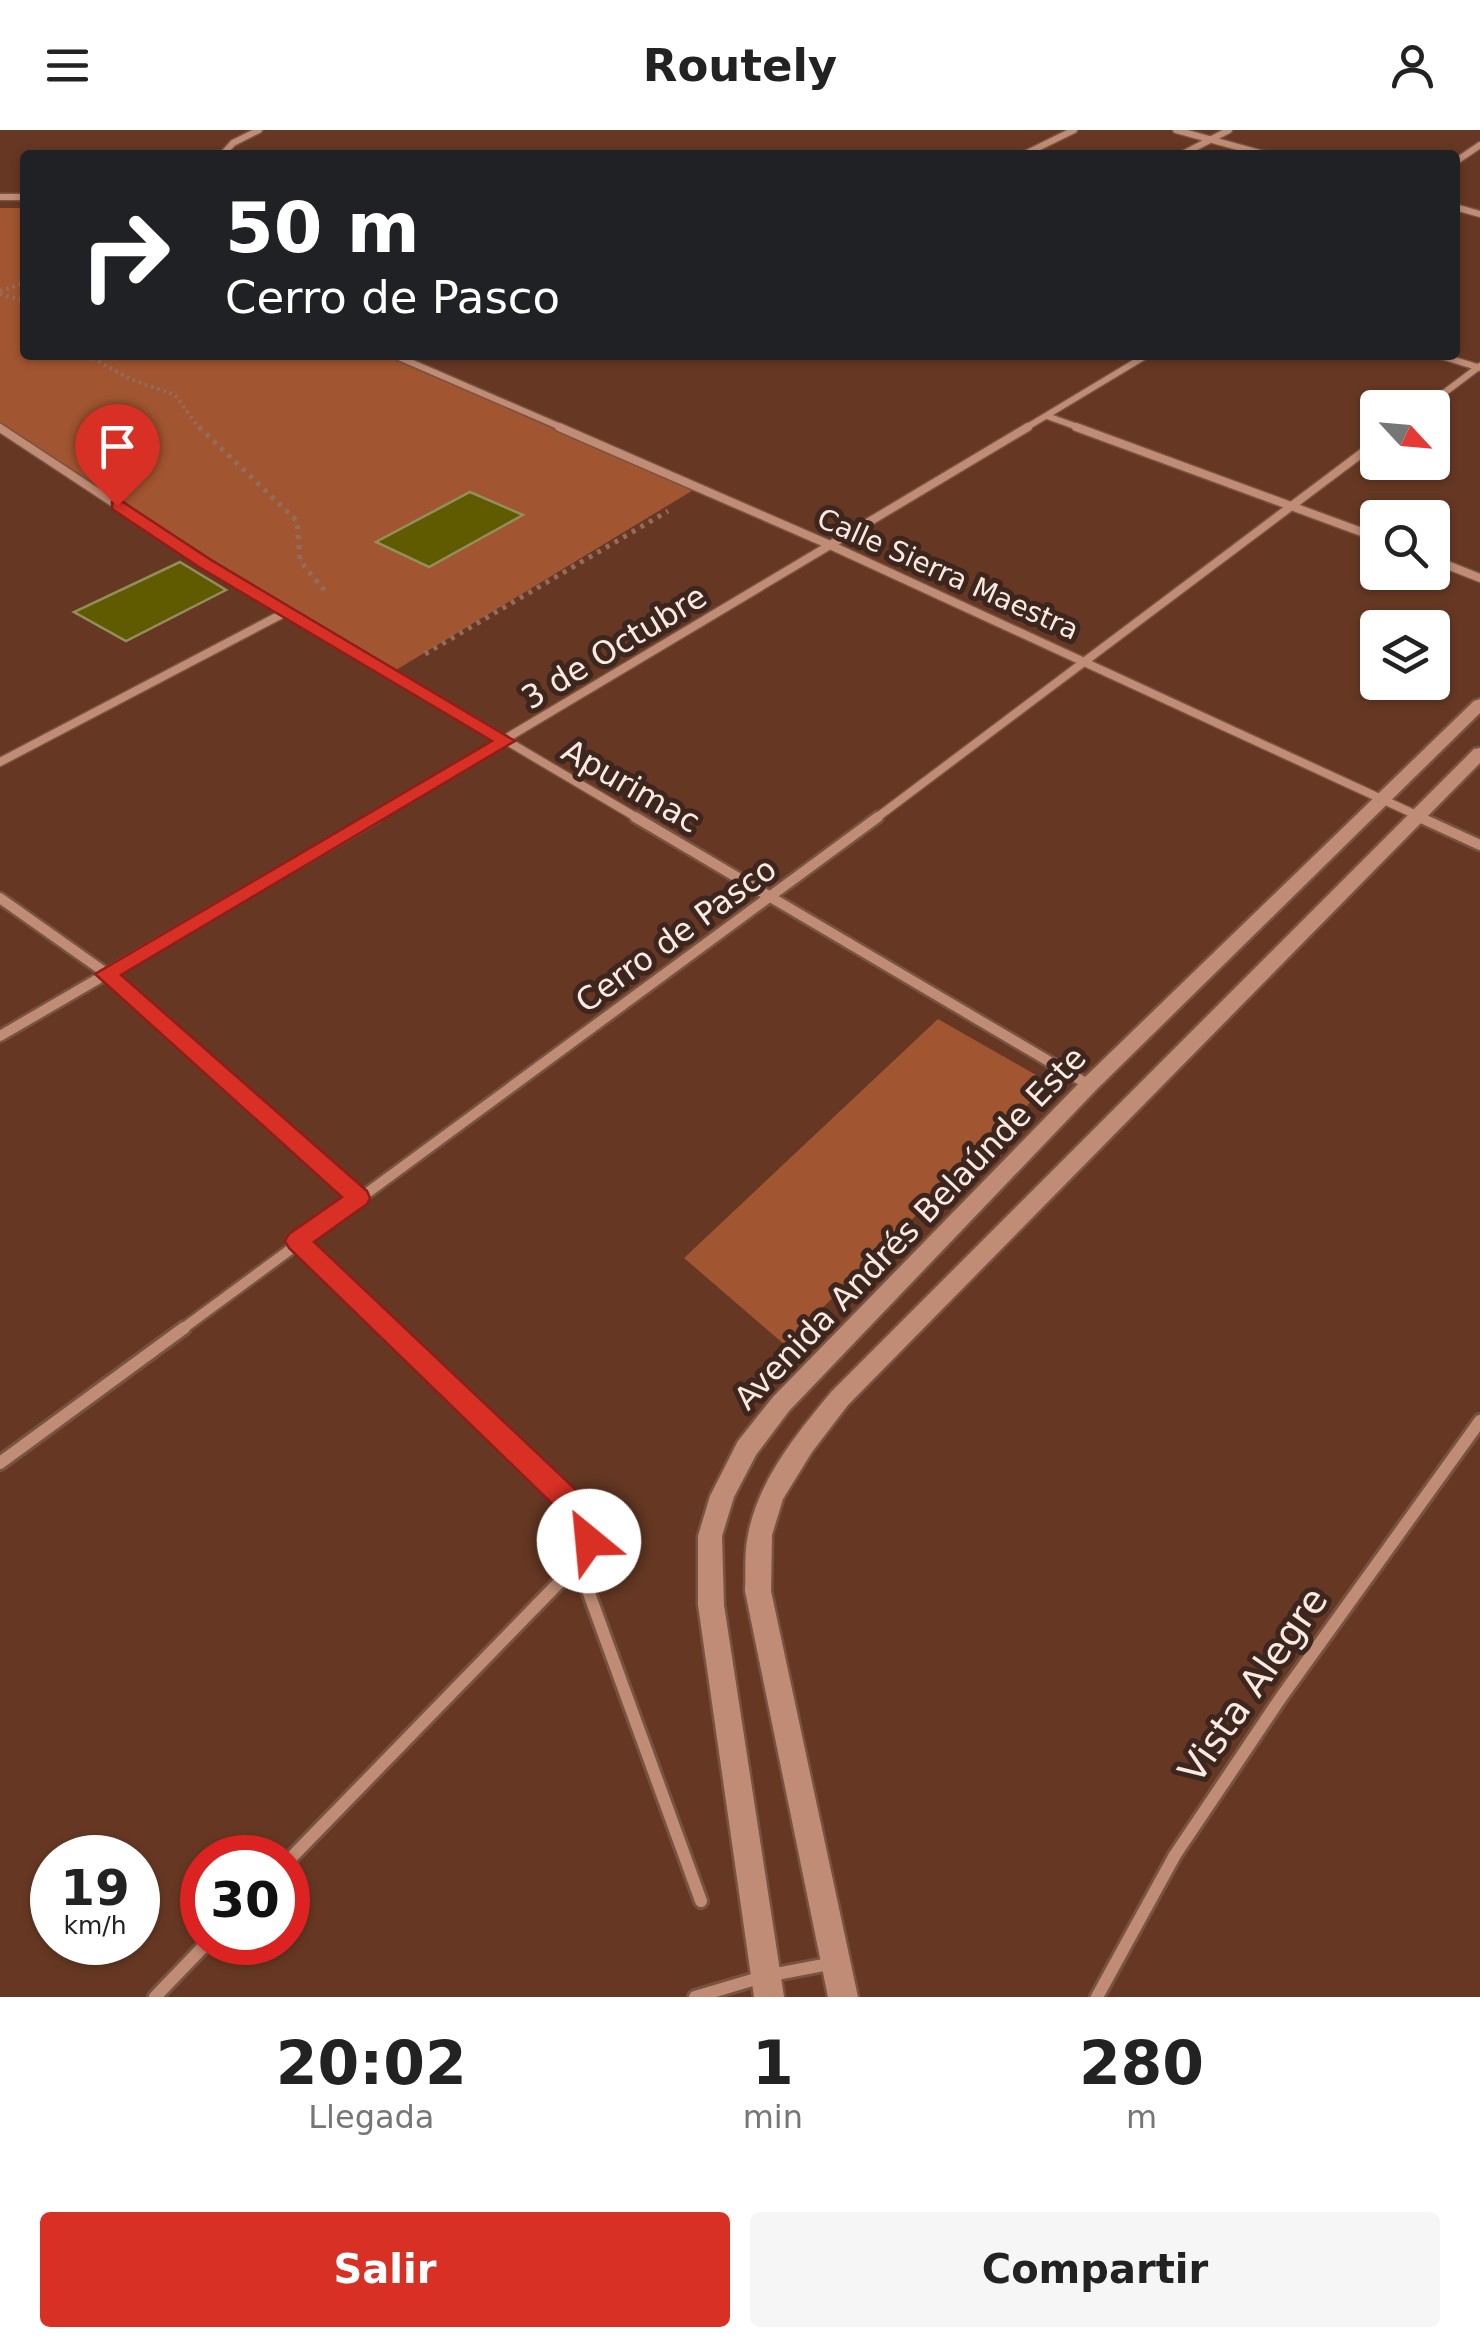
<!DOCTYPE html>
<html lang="es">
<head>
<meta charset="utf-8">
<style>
  body { margin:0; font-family:"DejaVu Sans",sans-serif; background:#f6f6f6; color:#222; height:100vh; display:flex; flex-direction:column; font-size:38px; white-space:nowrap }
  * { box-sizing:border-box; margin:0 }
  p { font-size:32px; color:#767676 }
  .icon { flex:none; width:55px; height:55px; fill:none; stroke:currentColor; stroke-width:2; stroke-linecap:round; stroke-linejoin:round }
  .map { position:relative; height:1867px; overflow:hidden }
  .side { display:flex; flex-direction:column; background:#fff; flex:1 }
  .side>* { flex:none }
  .guide { position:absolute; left:20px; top:20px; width:1440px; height:210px; border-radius:10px; box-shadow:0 2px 8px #0004; background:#202124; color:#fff; overflow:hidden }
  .needle { width:65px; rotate:116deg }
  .fabs { position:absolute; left:1360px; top:260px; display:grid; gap:20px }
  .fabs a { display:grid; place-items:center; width:90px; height:90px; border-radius:10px; background:#fff; box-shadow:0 2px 8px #0004; font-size:50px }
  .speed { position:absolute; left:30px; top:1705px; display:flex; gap:20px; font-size:50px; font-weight:700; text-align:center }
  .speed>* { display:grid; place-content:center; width:130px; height:130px; border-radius:50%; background:#fff; box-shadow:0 2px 8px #0004; line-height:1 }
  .speed small { font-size:25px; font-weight:400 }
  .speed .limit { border:15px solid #d22; background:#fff; color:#111 }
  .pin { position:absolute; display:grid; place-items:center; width:85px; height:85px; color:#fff; margin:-102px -42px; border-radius:50% 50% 50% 0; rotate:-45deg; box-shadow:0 0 10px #0007 }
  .pin .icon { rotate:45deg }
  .me { position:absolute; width:110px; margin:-55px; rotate:332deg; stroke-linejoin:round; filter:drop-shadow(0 0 8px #0008) }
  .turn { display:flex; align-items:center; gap:35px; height:210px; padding:0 40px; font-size:45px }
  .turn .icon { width:130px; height:130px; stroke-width:2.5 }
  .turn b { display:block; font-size:70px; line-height:85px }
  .eta { display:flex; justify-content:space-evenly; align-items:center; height:170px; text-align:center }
  .eta b { font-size:60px; font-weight:600; line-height:70px }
  .cta { display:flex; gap:20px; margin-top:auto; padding:20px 40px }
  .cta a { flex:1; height:115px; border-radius:10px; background:#d93025; color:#fff; font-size:40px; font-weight:600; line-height:115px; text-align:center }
  .cta a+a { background:#f6f6f6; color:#222 }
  header { display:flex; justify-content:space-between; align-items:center; height:130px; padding:0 40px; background:#fff; font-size:45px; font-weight:600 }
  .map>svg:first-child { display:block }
  .green { fill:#a15530 }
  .building { fill:#605a01; stroke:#928f5a; stroke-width:2.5 }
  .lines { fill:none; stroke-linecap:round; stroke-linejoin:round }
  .street-far3-casing { stroke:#775341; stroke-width:9 }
  .street-far2-casing { stroke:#775341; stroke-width:11 }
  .street-far1-casing { stroke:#775341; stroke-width:15 }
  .street-casing { stroke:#775341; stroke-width:18 }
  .secondary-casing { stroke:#775341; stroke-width:5 }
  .path-far1 { stroke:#936d5c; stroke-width:4; stroke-dasharray:2.5 4; stroke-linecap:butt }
  .path { stroke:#936d5c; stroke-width:5; stroke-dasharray:4 6; stroke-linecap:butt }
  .street-far3 { stroke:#c18c75; stroke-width:6 }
  .street-far2 { stroke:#c18c75; stroke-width:8 }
  .street-far1 { stroke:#c18c75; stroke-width:10 }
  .street { stroke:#c18c75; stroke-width:12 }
  .secondary { fill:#c18c75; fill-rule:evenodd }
  .route { fill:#d93025; stroke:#8d1f18; stroke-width:2.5 }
  .labels { text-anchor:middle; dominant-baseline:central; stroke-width:10; stroke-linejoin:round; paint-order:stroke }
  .far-street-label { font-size:28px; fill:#fbe9e2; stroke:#3c261d }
  .street-label { font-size:32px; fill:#fbe9e2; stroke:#3c261d }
  .near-street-label { font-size:38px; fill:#fbe9e2; stroke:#3c261d }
</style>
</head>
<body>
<header><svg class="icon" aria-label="menu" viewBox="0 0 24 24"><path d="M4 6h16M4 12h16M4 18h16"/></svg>Routely<svg class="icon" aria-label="person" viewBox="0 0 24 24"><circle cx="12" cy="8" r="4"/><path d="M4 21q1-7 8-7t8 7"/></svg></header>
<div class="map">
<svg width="1480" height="1867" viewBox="0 0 1480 1867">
  <rect width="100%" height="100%" fill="#663823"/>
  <!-- green -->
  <path class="green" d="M0,78h25v147h360l310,134 -304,184 -391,-249z
    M938,889l112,64 -265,262 -101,-87z"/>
  <!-- building -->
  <path class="building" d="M470,362l53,23 -94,52 -53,-25z
    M180,432l46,28 -100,51 -52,-29z"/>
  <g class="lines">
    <!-- street-far3 casing -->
    <g class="street-far3-casing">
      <path id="street-far3" d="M1176,0l91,25
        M222,25l11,-12 26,-13
        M1023,25l51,-25
        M1181,25l48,-25
        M1455,32l25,-17
        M0,67h25
        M1455,77l25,7
        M394,225l171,74
        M1438,225l42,13
        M1424,278l56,-42
        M1047,286l36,13
        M1024,299l123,-74"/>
    </g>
    <!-- street-far2 casing -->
    <g class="street-far2-casing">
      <path id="street-far2" d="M559,297l271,118 595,274
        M1076,297l302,111
        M0,298l205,135 434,256
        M1432,429l48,19
        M0,632l286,-150
        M371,689l657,-392
        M875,689l503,-378"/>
    </g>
    <!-- street-far1 casing -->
    <g class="street-far1-casing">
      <path id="street-far1" d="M635,687l454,268
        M1419,687l61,28
        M0,768l106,75 252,225
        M0,906l376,-219
        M297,1111l93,89
        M181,1200l697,-513"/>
    </g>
    <!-- street casing -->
    <g class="street-casing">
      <path id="street" d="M0,1333l184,-135
        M578,1433l123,338
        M288,1731l290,-298 11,-22 -5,-25 -197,-188
        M155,1867l53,-55
        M695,1867l71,-21 68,-13
        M1097,1867l78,-142 107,-159 198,-275"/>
    </g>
    <!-- secondary casing -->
    <g class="secondary-casing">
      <path id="secondary" d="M1480,569v14l-384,377 -307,321 -33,44 -22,42 -12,39 2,69 60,392h-30l-56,-392v-69l12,-40 28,-55 35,-44 309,-317 392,-379z
        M1480,618v15l-632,642 -36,47 -29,47 -11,36 -1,56 87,406h-30l-83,-406c1,-19 -1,-38 3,-56 10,-55 49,-102 84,-144l642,-642z"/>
    </g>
    <!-- path-far1 -->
    <path class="path-far1" d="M0,161l25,-8
      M0,164l25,7
      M87,225l43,24 45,16 25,34"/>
    <!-- path -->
    <path class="path" d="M199,297l98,94 3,40 26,31
      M425,524l243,-143"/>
    <!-- street-far3 -->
    <use href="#street-far3" class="street-far3"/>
    <!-- street-far2 -->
    <use href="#street-far2" class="street-far2"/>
    <!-- street-far1 -->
    <use href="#street-far1" class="street-far1"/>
    <!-- street -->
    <use href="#street" class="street"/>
    <!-- secondary -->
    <use href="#secondary" class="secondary"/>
  </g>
  <!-- route -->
  <path class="route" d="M112,372h11l88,58 304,181 -394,234 246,216 3,7 -3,6 -53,38 280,265 9,34 -4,9 -10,4 -10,-4 -8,-28 -282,-274 -4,-7 4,-7 53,-37 -247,-223 397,-233 -293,-174 -87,-58z"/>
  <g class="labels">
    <!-- far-street labels -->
    <g class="far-street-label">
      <text transform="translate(948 444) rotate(24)">Calle Sierra Maestra</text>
    </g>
    <!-- street labels -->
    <g class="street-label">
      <text transform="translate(614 517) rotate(-31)">3 de Octubre</text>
      <text transform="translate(631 656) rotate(30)">Apurimac</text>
      <text transform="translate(676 805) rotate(-36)">Cerro de Pasco</text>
      <text transform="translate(910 1098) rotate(-46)">Avenida Andrés Belaúnde Este</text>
    </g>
    <!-- near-street labels -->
    <g class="near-street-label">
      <text transform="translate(1253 1555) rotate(-55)">Vista Alegre</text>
    </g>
  </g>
</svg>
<div class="fabs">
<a><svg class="needle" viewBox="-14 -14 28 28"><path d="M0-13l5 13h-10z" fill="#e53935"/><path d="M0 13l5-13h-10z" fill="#767676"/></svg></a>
<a><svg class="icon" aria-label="search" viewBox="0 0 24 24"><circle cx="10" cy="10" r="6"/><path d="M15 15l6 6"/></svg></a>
<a><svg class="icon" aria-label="layers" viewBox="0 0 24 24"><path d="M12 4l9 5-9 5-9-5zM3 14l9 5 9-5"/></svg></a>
</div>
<div class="speed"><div>19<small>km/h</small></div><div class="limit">30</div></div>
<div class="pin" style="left:117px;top:376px;background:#d93025"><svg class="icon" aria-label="arrive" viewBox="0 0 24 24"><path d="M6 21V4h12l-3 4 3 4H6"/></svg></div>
<svg class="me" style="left:589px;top:1411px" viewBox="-20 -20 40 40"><circle r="19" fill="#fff"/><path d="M0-13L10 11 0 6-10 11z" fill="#d93025"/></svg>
<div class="guide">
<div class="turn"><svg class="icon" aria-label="right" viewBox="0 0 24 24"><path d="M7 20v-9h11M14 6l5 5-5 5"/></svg><div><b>50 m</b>Cerro de Pasco</div></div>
</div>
</div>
<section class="side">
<div class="eta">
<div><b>20:02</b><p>Llegada</p></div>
<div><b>1</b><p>min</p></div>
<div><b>280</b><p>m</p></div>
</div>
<div class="cta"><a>Salir</a><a>Compartir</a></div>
</section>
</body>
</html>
